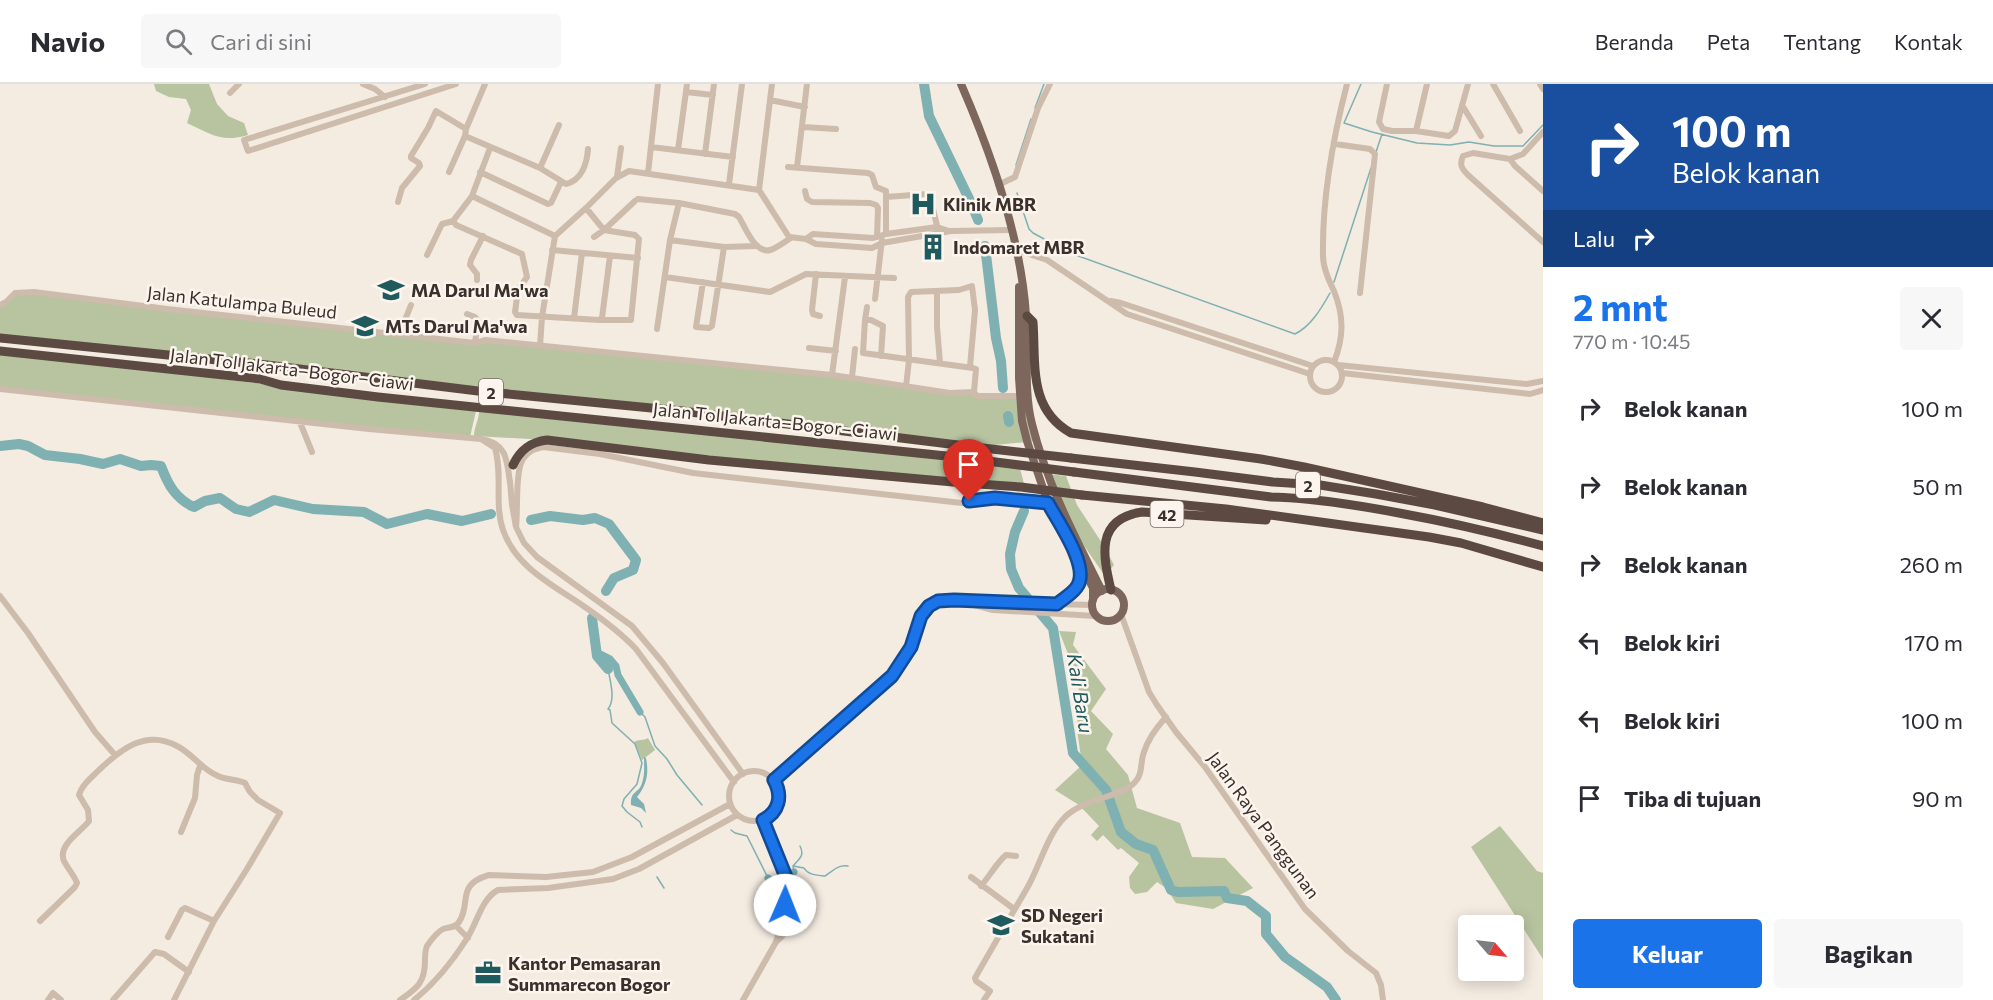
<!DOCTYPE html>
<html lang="id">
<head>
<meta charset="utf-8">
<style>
  body { margin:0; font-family:Commissioner,sans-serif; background:#f7f7f7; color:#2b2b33; height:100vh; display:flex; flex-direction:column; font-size:22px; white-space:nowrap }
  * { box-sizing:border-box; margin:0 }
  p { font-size:20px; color:#7c7c81 }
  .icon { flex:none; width:33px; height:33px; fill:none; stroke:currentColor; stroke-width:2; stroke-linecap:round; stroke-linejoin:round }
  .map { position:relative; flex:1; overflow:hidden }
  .sheet { display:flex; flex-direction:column; background:#fff; width:450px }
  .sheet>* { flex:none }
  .guide { background:#1a4fa0; color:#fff; overflow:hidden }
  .needle { width:39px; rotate:118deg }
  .fabs { position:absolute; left:1458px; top:831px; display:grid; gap:12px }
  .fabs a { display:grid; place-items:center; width:66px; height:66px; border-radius:6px; background:#fff; box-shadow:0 3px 15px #0003; font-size:30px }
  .pin { position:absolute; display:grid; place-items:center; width:51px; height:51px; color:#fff; margin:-62px -26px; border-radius:50% 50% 50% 0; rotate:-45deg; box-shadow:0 0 6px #0007 }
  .pin .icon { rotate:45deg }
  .me { position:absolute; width:66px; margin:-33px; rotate:1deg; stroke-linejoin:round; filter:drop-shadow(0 0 4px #0008) }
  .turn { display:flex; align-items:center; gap:21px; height:126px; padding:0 30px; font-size:27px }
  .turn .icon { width:78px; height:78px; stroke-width:2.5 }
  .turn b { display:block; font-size:42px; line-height:51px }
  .then { display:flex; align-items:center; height:57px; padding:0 30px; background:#0003; gap:12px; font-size:22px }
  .round { display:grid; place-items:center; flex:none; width:63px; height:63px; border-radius:6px; background:#f7f7f7 }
  .headline { display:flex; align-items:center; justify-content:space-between; height:102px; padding:0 30px }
  h1 { font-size:36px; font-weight:700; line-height:45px; color:#1a73e8 }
  .cta { display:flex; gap:12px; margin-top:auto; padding:12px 30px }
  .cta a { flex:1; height:69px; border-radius:6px; background:#1a73e8; color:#fff; font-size:24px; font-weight:700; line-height:69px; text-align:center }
  .cta a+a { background:#f7f7f7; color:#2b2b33 }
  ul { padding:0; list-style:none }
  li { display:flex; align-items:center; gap:18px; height:78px; padding:0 30px }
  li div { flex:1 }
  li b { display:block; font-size:22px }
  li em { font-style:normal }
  header { display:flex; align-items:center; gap:36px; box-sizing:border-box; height:84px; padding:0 30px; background:#fff; border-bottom:2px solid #e1e1e2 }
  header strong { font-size:28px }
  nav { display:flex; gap:33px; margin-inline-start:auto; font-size:21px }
  .search { width:420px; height:54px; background:#f7f7f7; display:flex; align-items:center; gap:15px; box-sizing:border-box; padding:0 21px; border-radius:6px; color:#7c7c81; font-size:22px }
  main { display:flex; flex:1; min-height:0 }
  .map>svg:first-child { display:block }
  .green { fill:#b8c4a0 }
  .water { fill:#7fb0b2 }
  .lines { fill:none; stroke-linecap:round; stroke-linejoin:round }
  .stream { stroke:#7fb0b2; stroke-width:1.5 }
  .canal { stroke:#7fb0b2; stroke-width:7 }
  .river { stroke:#7fb0b2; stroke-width:10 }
  .minor { stroke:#cdbbac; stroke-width:6 }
  .major { stroke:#7d675c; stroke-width:8 }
  .highway { stroke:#5c4a42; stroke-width:9 }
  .highway-bridge { stroke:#5c4a42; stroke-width:9 }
  .route-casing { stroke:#114b97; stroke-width:15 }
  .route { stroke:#1a73e8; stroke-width:10 }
  .labels { text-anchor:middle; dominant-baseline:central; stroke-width:5; stroke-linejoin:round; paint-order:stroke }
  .shield { fill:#fbf5ee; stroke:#756b66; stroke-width:1.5 }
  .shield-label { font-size:16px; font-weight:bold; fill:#3b302b }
  .poi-label { font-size:18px; font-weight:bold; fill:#3b302b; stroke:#fbf5ee; text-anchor:start }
  .street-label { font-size:18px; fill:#3b302b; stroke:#fbf5ee }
  .water-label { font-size:20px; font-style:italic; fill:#1f5a5e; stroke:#fbf5ee }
</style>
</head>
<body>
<header>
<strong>Navio</strong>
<div class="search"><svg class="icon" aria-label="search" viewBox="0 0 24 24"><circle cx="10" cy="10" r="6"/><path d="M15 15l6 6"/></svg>Cari di sini</div>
<nav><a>Beranda</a><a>Peta</a><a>Tentang</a><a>Kontak</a></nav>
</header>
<main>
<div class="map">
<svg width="1543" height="916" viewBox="0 0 1543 916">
  <rect width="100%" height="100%" fill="#f4ebe1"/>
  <!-- green -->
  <path class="green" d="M154,0h55l8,20 11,12 16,7 4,12c-27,8 -37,-1 -61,-12l4,-13 -5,-11 -17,-2 -13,-6z
    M24,208l451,51 10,-3 367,37 54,10 61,5 10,4h51l9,45 -63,6 -974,-110v-32l12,-10z
    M0,267l476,60 -6,26 -470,-48z
    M479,327l540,53 6,24 -478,-48 -73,-4c0,-9 5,-16 5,-25z
    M1048,390l18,2 11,29 27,41 10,19 -9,11 -47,-68z
    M1059,547l17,1 -3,13 33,44 -15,22 22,23 -7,15 22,26 9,33 43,15 12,34 33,1 28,30 -40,21 -37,-6 -10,-15 -9,-6 -10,10 -12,2 -5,-6 -1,-11 10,-14 -18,-15 -3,2 -15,-15 -6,6 -6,-6 8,-9 -20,-21 -24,-15 27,-25 -5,-36 2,-47z
    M648,654l7,12 -13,10 -8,-18c5,-3 9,-1 14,-4z
    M1500,742l37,45 6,2v86l-72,-112z"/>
  <!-- water -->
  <path class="water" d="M644,673l2,1c3,15 1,27 -9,39l7,7 2,9 -5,-5 -10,-3c-1,-15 8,-11 11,-22 3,-8 2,-17 2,-26z"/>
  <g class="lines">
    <!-- stream -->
    <path class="stream" d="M1361,0l-17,39 28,9 45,11 33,2 19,-3 25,4h29l20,-21
      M1035,24l9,-24
      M1376,68l6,-18
      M1016,81l15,-46
      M1017,109l12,36 4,4 37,20 225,81c16,-8 26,-25 35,-41
      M1334,198l37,-114
      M608,585c2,12 8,30 0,40l2,1 2,13 23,21 7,19 -5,21 -13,15 -2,7 5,6 13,10 2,5
      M640,628l5,5 10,29 12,13 10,16 25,30
      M731,746l4,3 12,3 21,42
      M793,782c6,-7 12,-10 7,-20
      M794,788l-1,-6 11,2c4,7 12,7 21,8 7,-4 13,-12 23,-10
      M657,793l7,11"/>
    <!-- canal -->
    <path class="canal" d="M596,568l14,7 6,7 2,9 22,37
      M768,794l5,4 21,-10"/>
    <!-- river -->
    <path class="river" d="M924,0l5,32 43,89 6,15
      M985,162l11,92 5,23 2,27
      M1008,332l1,6
      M0,362l19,-2 9,2 17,9 35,4 23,5 17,-5 21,7 10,-1 10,1c7,19 15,33 33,41l11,-6 15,-3 16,11 13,3 25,-12 39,9 51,3 23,12 40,-10 35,7 29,-7
      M1024,427l-9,21 -5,22 1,15 8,19 34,40 20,125 33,37 15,42 15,12 17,6 18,40 7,2 46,-1 3,7 20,3 19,15v18l19,23 42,30 9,13
      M531,436l19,-4 33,4 12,-2 14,6 27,36 -3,10 -19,8 -8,13
      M592,534l5,38 11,13"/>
    <!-- minor -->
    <path class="minor" d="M363,0l12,5 10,8
      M425,0l-181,56 4,11 208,-67
      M485,0l-19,45 -1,7 75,32 26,16c16,-4 21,-21 22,-35
      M1387,0l-8,38 4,7 9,2h24l33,5 6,-5 13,-47
      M1493,0l27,47
      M1540,0l3,5
      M686,8l27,3
      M230,9l9,-9
      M770,16l35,7
      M1462,21l19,31
      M803,43l33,2
      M1416,47l11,-47
      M1335,60l35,5 5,5 -15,139
      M651,63l82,10
      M490,64l-18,48 83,40
      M678,66l9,-66
      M705,70l9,-70
      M1510,75l13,-5 20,-22
      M788,83l80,6 4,2 4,12 10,4v43
      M797,83l10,-83
      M540,84l19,-43
      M449,88l16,-36
      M480,88l68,32 3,-1 10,-21
      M648,89l10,-89
      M617,93l4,-29
      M729,100l13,-100
      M998,101l17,-8 23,-69 12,-24
      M759,106l13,-106
      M805,107l2,8 5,3 58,1 6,2 2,3 -1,29
      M1543,107l-28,-25 -5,-7 -37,-6 -10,3c-4,9 -1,13 5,19l75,67
      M472,112l-19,25 3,4 66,29 5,23 -9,13 -3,22 2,3 82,5 3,-2 8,-62
      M886,113l41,-3 3,2 8,34
      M638,115l41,4 56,11 4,3c6,10 16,37 31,33 7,-2 14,-8 21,-12
      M398,118l4,-14 18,-22 -1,-3 -8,-5v-2l17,-28 8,-17 30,18
      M586,124l18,22 31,5 4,4 -8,81h-32
      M594,153l10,-7 31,-29
      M806,155l7,-5 60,4 13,-4 51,-7 12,4
      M670,156l54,7 32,-1
      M552,166l86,8
      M1017,166l30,10 80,54 183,60
      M427,171l15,-31 11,-3
      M816,190l-4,36 1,4 7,2
      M665,193l105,15 36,-18 88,4
      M477,196v-6l-7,-9 1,-5 12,-24
      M703,198l-7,45 13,1 3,-2 12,-79
      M937,208v35l3,36
      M875,215l7,-59
      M1111,217l10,2 192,63
      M0,221l6,-3 9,-9 19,-1 133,17 308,34 10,-3 347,35 118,18 24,-1 3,4h43
      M467,230l8,3 3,4 -3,22
      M574,234l8,-65
      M865,236l2,-13
      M657,245l13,-89 9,-37
      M402,251l3,-15 6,-15
      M540,262l2,-29 13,-81 31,-28 30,-30 13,-7 130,19 30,47 17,2 10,5 56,4 10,-5 69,-12 61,-1
      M809,264l27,3
      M881,272l2,-30 -12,-6h-6l-2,33 110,15 3,1 -2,23
      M1310 292a16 16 0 1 1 32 0a16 16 0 1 1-32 0Z
      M1334,278c10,-25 10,-46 0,-71 -5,-10 -11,-23 -11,-35 -1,-55 10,-118 24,-172
      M1338,281l189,19 16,-3
      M1342,289l188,21 13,-4
      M832,291l13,-98
      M852,293l3,-28
      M906,303l3,-27 -1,-63 3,-5 48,-2 13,-4 3,24 -5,57
      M0,305l369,40 112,10
      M299,336l13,32
      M510,397l2,24 4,22 8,16 13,14 95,69 31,37 80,111
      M510,399c-3,-23 -3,-40 -29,-44l14,9c8,26 -1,55 8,82 13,37 48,54 79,75 19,13 38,27 54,44l98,133
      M516,443c2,-15 -1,-56 7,-68 5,-8 11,-10 20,-12l57,7 93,19 269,30 33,-5 53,5
      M0,512l28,37 67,99 20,23
      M967,519l26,7 102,6
      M1121,530l28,78 8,13 19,27 29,35 100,142 43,42 28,22 5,12 2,15
      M729 712a25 25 0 1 1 50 0a25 25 0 1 1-50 0Z
      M774,696l118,-104 19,-29 10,-31 8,-10 9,-5 154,4
      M763,736l34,78c1,19 -7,32 -21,44
      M181,748l14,-34 2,-23 3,-9
      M971,793l43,32
      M981,802c8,-9 17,-25 25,-31l10,1
      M40,837l35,-34 2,-4c-3,-8 -9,-14 -13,-22 -7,-16 17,-29 25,-40l-1,-11 -9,-15 2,-5c4,-8 12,-14 18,-20 22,-21 47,-41 78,-24 16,8 24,23 41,30 8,4 18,3 27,7l5,9 8,8 22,13 -33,56 -33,52 -40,79
      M456,842l12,12
      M168,853l14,-27 3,-2 29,13
      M48,916l5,-7 8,7
      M113,916l42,-48 9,2 25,18
      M400,916c18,-12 25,-18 25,-40 0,-5 0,-10 2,-14 4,-6 9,-13 16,-17 6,-2 12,-1 16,-7 13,-19 -4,-37 30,-47l57,2 47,-5 39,-15 98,-53
      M414,916c21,-17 38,-38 52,-60 11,-16 15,-41 32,-50l50,-2 65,-9 26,-10 98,-54
      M743,916l33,-58 8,-25 2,-40
      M984,916l6,-9 -14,-10 -1,-3c17,-30 34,-59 51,-88 14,-23 20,-54 39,-73 19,-19 56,-19 70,-35 8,-8 5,-19 9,-30 4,-13 13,-25 22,-35"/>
    <!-- major -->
    <path class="major" d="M961,0c30,69 60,156 65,231 3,36 -3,74 6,109 15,60 43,113 70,167
      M1019,203v91l3,43 5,20 21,62 45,85v12
      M1092 521a16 16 0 1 1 32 0a16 16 0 1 1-32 0Z
      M1057,520c14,-11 25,-17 23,-36"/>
    <!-- highway -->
    <path class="highway" d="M1027,232l6,6c3,42 -5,87 38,111l190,26 43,8 179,40 60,16
      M0,254l267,27 211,26 204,20 292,36
      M0,267l260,28 21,6 97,12 578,60
      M1071,374l124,14 78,10 47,3 56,9 59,11 108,25
      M513,381c7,-15 17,-23 34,-25l162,20 255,23
      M1074,388l197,25c43,1 86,8 128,16 49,9 97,20 144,33
      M1082,411l144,14 203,28 32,6 82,24
      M1111,506c-8,-34 -16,-71 31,-78l124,8"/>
    <!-- highway-bridge -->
    <path class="highway-bridge" d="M974,363l97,11
      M956,373l118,15
      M964,399l57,4 61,8"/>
  </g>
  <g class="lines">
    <!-- route casing -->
    <g class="route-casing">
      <path id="route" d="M785,821l1,-28 -23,-57c16,-8 20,-24 11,-40l118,-104 19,-29 10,-31 8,-10 9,-5 16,-1 103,4c7,-6 17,-11 21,-19 11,-20 -20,-63 -30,-82l-53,-5 -26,3"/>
    </g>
    <!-- route -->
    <use href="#route" class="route"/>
  </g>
  <!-- icons -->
  <defs>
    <g id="hospital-bare" transform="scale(2.07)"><path d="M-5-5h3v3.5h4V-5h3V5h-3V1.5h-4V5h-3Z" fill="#1f5a5e" stroke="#fbf5ee" stroke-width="2.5" paint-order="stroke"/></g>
    <g id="building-bare" transform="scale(2.07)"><path d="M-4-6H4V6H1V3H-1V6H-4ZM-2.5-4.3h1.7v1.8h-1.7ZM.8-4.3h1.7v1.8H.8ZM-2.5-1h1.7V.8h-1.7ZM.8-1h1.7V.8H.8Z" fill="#1f5a5e" stroke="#fbf5ee" stroke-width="2.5" paint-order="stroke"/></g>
    <g id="school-bare" transform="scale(2.07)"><path d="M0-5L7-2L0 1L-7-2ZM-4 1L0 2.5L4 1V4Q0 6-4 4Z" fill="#1f5a5e" stroke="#fbf5ee" stroke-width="2.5" paint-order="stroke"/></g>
    <g id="office-bare" transform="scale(2.07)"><path d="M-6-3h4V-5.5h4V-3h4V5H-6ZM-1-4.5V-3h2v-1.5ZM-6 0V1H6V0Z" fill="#1f5a5e" stroke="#fbf5ee" stroke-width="2.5" paint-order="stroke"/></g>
  </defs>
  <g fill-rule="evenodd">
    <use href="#hospital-bare" x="923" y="120"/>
    <use href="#building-bare" x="933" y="163"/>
    <use href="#school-bare" x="391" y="206"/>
    <use href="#school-bare" x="365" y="242"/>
    <use href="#school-bare" x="1001" y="841"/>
    <use href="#office-bare" x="488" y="889"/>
  </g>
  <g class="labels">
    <!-- shield labels -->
    <g class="shield">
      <rect x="479" y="295" width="24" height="26" rx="4.5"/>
      <rect x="1296" y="388" width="24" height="26" rx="4.5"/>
      <rect x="1150.5" y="417" width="33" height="26" rx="4.5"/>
    </g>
    <g class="shield-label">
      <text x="491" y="308">2</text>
      <text x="1308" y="401">2</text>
      <text x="1167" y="430">42</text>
    </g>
    <!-- poi labels -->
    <g class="poi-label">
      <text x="943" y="120">Klinik MBR</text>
      <text x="953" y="163">Indomaret MBR</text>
      <text x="411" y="206">MA Darul Ma'wa</text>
      <text x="385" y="242">MTs Darul Ma'wa</text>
      <text x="1021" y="831">SD Negeri<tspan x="1021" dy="21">Sukatani</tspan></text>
      <text x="508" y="879">Kantor Pemasaran<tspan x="508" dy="21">Summarecon Bogor</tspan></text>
    </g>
    <!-- street labels -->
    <g class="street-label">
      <text transform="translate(242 218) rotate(6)">Jalan Katulampa Buleud</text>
      <text transform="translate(292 285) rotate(7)">Jalan Tol Jakarta–Bogor–Ciawi</text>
      <text transform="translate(775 337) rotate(6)">Jalan Tol Jakarta–Bogor–Ciawi</text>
      <text transform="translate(1264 741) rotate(54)">Jalan Raya Panggunan</text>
    </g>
    <!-- water labels -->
    <g class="water-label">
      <text transform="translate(1081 609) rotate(81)">Kali Baru</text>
    </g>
  </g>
</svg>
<div class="fabs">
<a><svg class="needle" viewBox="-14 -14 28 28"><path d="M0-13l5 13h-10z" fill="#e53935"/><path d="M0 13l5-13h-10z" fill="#7c7c81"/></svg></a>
</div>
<div class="pin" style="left:969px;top:417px;background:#d93025"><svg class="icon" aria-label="arrive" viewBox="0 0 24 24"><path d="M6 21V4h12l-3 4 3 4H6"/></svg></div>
<svg class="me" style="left:785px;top:821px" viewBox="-20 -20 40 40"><circle r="19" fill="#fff"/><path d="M0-13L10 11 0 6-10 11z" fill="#1a73e8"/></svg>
</div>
<section class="sheet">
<div class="guide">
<div class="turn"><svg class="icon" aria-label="right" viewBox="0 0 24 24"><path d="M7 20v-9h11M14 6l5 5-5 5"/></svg><div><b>100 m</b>Belok kanan</div></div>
<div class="then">Lalu<svg class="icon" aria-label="right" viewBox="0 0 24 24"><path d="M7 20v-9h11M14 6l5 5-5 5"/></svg></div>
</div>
<div class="headline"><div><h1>2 mnt</h1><p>770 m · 10:45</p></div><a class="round"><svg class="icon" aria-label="close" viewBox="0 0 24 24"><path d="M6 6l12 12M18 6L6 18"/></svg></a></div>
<ul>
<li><svg class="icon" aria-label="right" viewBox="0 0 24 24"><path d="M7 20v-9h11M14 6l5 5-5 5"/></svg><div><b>Belok kanan</b></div><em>100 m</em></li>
<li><svg class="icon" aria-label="right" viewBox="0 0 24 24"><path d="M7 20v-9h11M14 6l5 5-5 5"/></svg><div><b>Belok kanan</b></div><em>50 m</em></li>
<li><svg class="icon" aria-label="right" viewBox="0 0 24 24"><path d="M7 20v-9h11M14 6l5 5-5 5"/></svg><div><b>Belok kanan</b></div><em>260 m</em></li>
<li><svg class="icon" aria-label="left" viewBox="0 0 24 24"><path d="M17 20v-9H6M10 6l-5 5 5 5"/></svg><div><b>Belok kiri</b></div><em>170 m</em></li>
<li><svg class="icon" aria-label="left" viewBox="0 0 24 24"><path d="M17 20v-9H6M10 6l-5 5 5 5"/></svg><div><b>Belok kiri</b></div><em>100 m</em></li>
<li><svg class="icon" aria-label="arrive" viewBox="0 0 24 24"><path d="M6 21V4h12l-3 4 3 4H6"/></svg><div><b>Tiba di tujuan</b></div><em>90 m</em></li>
</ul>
<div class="cta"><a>Keluar</a><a>Bagikan</a></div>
</section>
</main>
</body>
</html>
